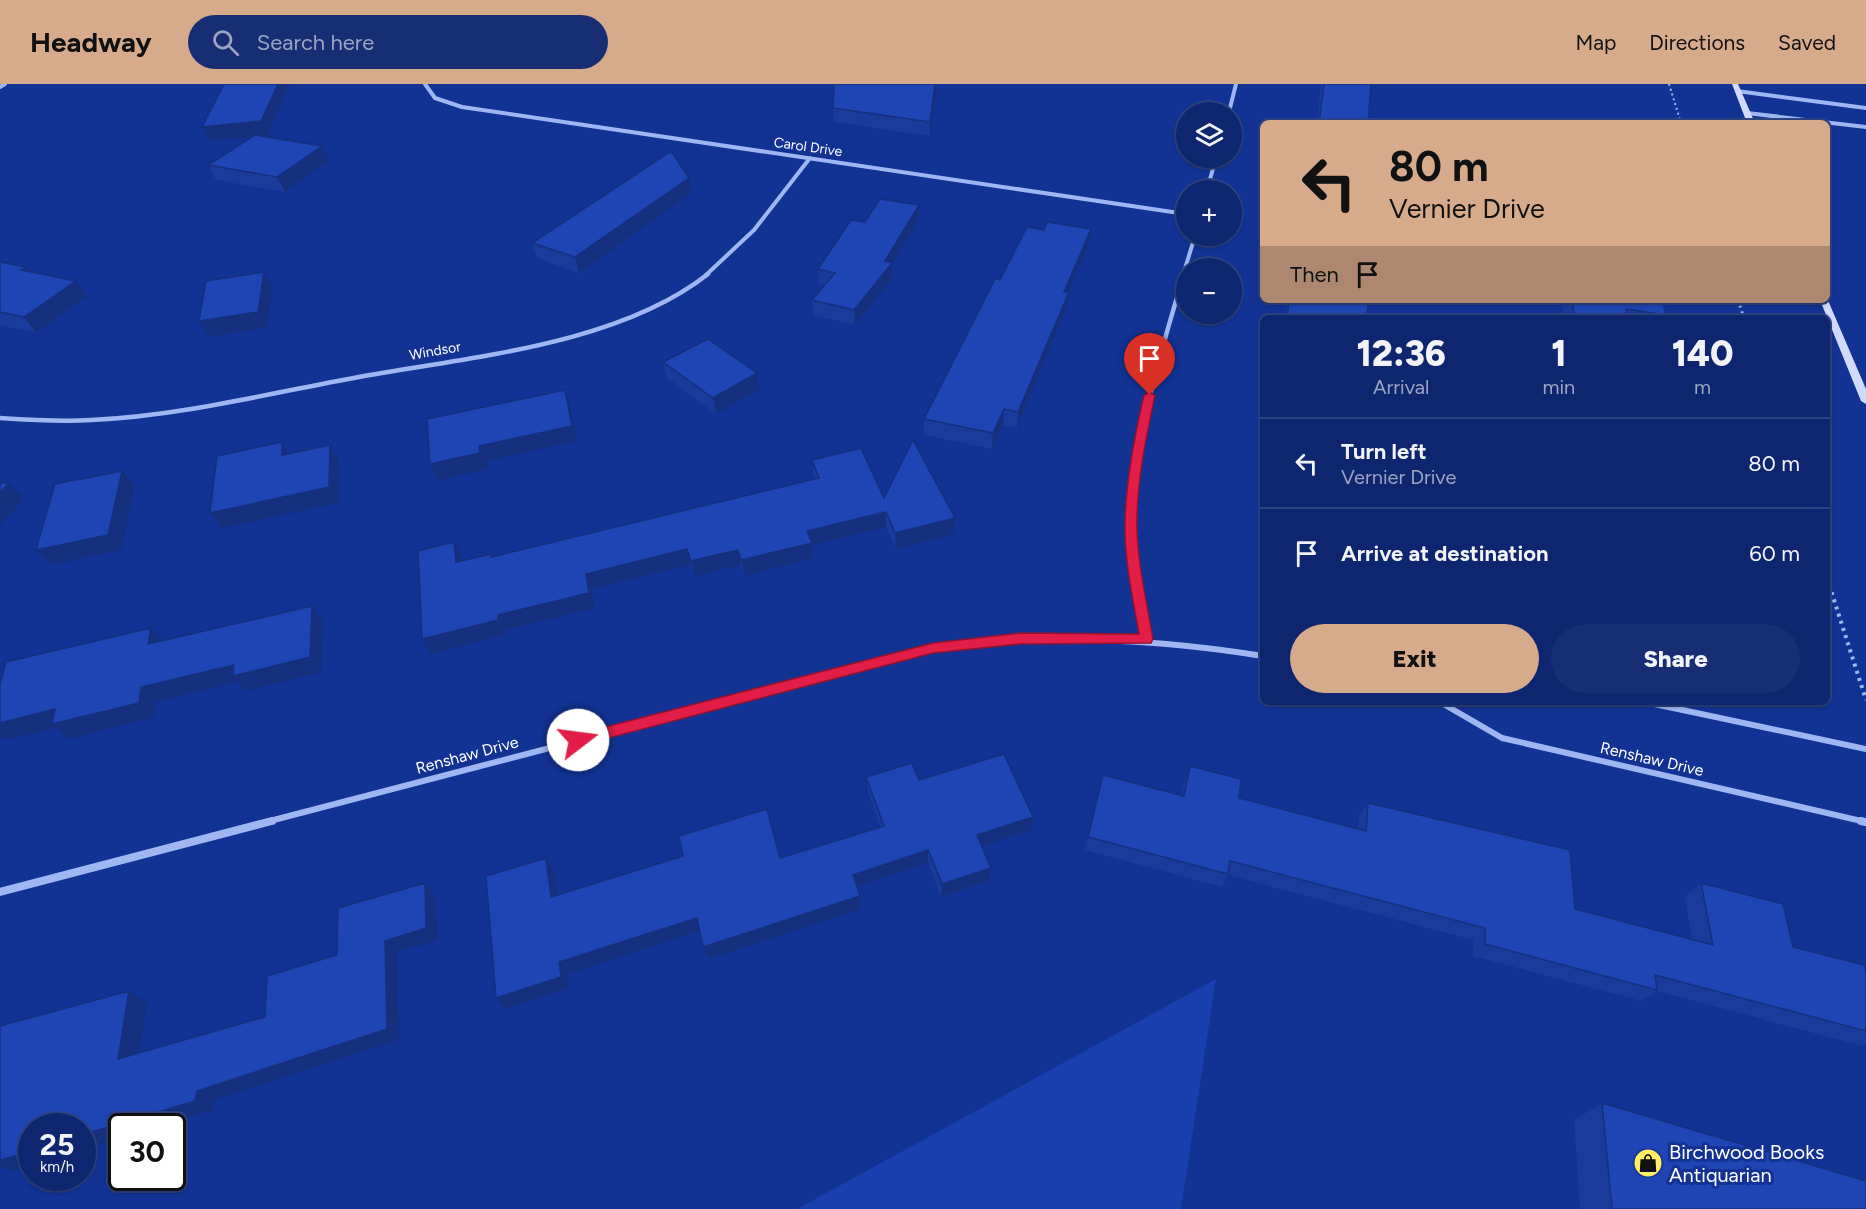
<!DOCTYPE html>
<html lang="en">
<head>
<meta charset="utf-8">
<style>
  body { margin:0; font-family:Figtree,sans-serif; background:#172e74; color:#f1f3f6; height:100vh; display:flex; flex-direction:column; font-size:22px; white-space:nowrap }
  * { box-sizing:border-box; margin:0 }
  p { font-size:20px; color:#9ba5c3 }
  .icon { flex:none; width:33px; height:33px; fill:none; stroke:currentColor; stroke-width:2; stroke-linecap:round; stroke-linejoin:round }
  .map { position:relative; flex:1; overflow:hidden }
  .side { position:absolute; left:1260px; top:231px; width:570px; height:390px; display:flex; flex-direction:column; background:#0e266f; border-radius:9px; box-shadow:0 2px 4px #0004,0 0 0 2px #2e4382 }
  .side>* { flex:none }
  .top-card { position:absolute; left:1260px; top:36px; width:570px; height:183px; border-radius:9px; box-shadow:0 2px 4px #0004,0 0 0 2px #2e4382; background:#d6ab8b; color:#111; overflow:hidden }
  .buttons { position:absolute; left:1176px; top:18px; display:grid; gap:12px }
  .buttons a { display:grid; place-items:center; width:66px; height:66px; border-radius:50%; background:#0e266f; box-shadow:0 2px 4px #0004,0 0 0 2px #2e4382; font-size:30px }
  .speed { position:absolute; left:18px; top:1029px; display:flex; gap:12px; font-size:30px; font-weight:700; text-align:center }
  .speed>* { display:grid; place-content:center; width:78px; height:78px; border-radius:50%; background:#0e266f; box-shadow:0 2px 4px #0004,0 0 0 2px #2e4382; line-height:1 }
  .speed small { font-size:15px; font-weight:400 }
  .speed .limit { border:3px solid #111; border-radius:9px; background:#fff; color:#111 }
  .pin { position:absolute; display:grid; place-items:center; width:51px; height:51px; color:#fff; margin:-62px -26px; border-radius:50% 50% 50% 0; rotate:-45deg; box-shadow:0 0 6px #0007 }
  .pin .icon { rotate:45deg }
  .me { position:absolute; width:66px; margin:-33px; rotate:75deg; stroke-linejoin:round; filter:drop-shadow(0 0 4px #0008) }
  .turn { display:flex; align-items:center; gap:21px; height:126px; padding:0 30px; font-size:27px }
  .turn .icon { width:78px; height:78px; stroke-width:2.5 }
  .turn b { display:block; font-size:42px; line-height:51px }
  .then { display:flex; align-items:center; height:57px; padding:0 30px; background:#0003; gap:12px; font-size:22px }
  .eta { display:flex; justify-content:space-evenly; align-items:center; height:102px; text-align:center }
  .eta b { font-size:36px; font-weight:800; line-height:42px }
  .cta { display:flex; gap:12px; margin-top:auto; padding:12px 30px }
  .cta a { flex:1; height:69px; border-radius:36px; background:#d6ab8b; color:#111; font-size:24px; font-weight:800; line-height:69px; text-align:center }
  .cta a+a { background:#172e74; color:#f1f3f6 }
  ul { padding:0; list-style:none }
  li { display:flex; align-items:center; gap:18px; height:90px; padding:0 30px; border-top:2px solid #2e4382 }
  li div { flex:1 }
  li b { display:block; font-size:22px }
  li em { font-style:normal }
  header { display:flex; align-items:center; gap:36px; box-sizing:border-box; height:84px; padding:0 30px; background:#d6ab8b; color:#111 }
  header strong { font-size:28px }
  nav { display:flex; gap:33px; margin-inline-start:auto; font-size:21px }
  .search { width:420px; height:54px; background:#172e74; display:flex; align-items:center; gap:15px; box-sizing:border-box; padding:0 21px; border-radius:33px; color:#9ba5c3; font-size:22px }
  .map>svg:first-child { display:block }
  .green { fill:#1940ae }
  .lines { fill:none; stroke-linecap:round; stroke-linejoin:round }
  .path-far2 { stroke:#a0b6f3; stroke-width:2; stroke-dasharray:2 3; stroke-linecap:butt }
  .path-far1 { stroke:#a0b6f3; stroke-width:3; stroke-dasharray:2 4; stroke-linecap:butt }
  .path { stroke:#a0b6f3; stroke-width:4; stroke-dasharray:3 4.5; stroke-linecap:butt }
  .minor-far3 { stroke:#a0b6f3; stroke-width:4 }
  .minor-far2 { stroke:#a0b6f3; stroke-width:4.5 }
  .minor-far1 { stroke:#a0b6f3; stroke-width:6 }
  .minor { stroke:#a0b6f3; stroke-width:8 }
  .secondary { fill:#cfdafd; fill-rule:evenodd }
  .wall { fill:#1b3b9b }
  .shaded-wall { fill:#16307e }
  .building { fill:#1f45b4; stroke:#16307e; stroke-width:1.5 }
  .route { fill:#e11d48; stroke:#92132f; stroke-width:1.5 }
  .labels { text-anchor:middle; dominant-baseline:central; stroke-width:6; stroke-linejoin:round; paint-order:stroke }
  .far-street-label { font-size:14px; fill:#fff; stroke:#123294 }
  .street-label { font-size:16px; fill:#fff; stroke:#123294 }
  .near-poi-label { font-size:20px; fill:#fff; stroke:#123294; text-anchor:start }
</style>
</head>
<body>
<header>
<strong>Headway</strong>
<div class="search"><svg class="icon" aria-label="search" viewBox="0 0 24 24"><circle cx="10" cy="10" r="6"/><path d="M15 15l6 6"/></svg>Search here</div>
<nav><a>Map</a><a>Directions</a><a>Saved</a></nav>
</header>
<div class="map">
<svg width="1866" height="1125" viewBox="0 0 1866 1125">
  <rect width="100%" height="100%" fill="#123294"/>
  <!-- green -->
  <path class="green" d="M1216,895l-35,230h-384z"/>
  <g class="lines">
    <!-- path-far2 -->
    <path class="path-far2" d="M1669,0l12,39"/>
    <!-- path-far1 -->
    <path class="path-far1" d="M1738,216l6,18"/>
    <!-- path -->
    <path class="path" d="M1827,494l39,122"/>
    <!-- minor-far3 -->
    <path class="minor-far3" d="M425,0l10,14 27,9 724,107
      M0,3l5,-3
      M1737,7l129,17
      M1229,28l7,-28
      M1747,29l119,14
      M1207,106l9,-32
      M706,191l48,-45 56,-72
      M1183,191l12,-39"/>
    <!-- minor-far2 -->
    <path class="minor-far2" d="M0,334c30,2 60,4 91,2 90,-4 179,-27 268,-43 110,-20 259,-32 349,-103
      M1131,433c5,-84 29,-163 53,-243"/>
    <!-- minor-far1 -->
    <path class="minor-far1" d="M1132,431v39l14,85
      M1440,618l62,36 364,84
      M1645,618l221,47
      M266,738l667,-174c111,-14 219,-10 330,8"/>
    <!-- minor -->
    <path class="minor" d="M1861,737l5,1
      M0,808l272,-71"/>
    <!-- secondary -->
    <path class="secondary" d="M1732,0h6l17,39h-8z
      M1827,214l39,91v15l-5,-3 -41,-101h7z"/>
  </g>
  <!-- wall -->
  <path class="wall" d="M224,0h66l-22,52h-6l60,10 7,15 -44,31 -69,-12 -8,-15 44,-28 -42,4 -8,-14z
    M937,0l-7,52 -96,-14 -1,-14z
    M1321,0h50l-3,39h-51z
    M689,94l3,15 -113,80 -42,-15 -5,-15z
    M919,136l-27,45 1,13 -38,47 -42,-10 -1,-15 12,-15 -5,-1 -1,-15 47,-47z
    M1089,160l-21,48 -1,16 -50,120 -14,-3 -11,24 -68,-14v-16z
    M0,178l30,10 57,24 -51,37 -36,-8z
    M1287,216h81l-1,18h-82z
    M1562,216h100l4,15 -2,3h-100z
    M663,278l97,27 -44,25 -49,-36z
    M812,376l72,38 71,20 -1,16 -58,15 -10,-22 -73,18 1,13 -69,18 -4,-11 -46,11 -4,-11 -99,24 3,19 -90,22 1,5 -75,19 31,-96v3l29,-7 2,3 322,-78 -1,-3z
    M1190,682l49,32 119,31 1,-13 9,-13 207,106 117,31 -7,-44 16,-13 92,64 73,25v72l-4,2 -205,-55 -16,10 -168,-45v-16l-245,-65 -6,12 -137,-37 18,-75 79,20 3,-15z
    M866,693l53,3 112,50 -49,16 9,22 -2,13 -48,16 -13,-34 -71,24 3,9 1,13 -153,50 -5,-12 -3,-16 -132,43 2,14 -64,21 40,-151 8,13 4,24 125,-39 97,2 100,-31 -12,-36z
    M1602,1019l264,106h-286l-6,-89z"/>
  <!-- shaded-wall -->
  <path class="shaded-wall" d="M278,0h12l-22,52 -58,5 -8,-14z
    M935,0h2l-7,52v-14z
    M322,62l7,15 -44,31 -8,-15z
    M689,94l3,15 -113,80 -4,-16z
    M919,121v15l-27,45 1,13 -38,47 -1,-15 31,-49z
    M1091,145l-2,15 -27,63 2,-15z
    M26,183l11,15 -16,-12z
    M264,188l9,16 -6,39 -58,10 -10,-16z
    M76,197l11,15 -51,37 -12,-16z
    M1069,208l-2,16 -50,120 1,-16z
    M757,289l3,16 -44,25 -3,-16z
    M565,306l5,16 7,35 -91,20 1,8 -49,11 -8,-16 49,-18z
    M1004,325l-1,16 -11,24 1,-16z
    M282,358l10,16 -10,-3z
    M330,361l9,15v43l-117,25 -12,-15z
    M122,387l13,15 -14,64 -70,15 -15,-15z
    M9,399l15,16 -24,26v-32z
    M886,428v15l-73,18 1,13 -69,18 -4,-16 66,-29z
    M955,434l-1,16 -58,15 -1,-16z
    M454,458l8,16 2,20 -8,-16z
    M687,465l4,16 -99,24 3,19 -90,22 1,5 -75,19 -9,-15 76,-24 88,-41z
    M738,466l3,15 -46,11 -4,-15z
    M312,522l11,15 -2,51 -75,19 -8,-9 -82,20 -2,15 -85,22 -13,-11 -49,12 -7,-6v-11l141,-36z
    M151,544l14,15 -17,1z
    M1033,733l-2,13 -55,18 1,-13z
    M928,766v13l-74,25 -1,-13z
    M546,774l8,13 6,38 -9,-12z
    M991,784l-2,13 -48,16 1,-13z
    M425,799l10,13 3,44 -41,12 2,88 -185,60 -1,10 -53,16h-38v12l-40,12v-15l115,-44 188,-150z
    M860,812l1,13 -153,50 -5,-12z
    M697,834l5,12 -134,44 2,14 -64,21 -10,-11 63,-36z
    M129,907l18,11 -10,67 -19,-10z
    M0,1067h32v15l-19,5 -13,-4z"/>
  <!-- building -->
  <path class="building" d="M224,0h54l-17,37 -59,6z
    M834,0h101l-5,38 -97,-14z
    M1324,0h47l-3,39h-49z
    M255,51l67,11 -45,31 -69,-12z
    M671,67l18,27 -114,79 -43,-14z
    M880,115l39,6 -34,56 7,2 -38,47 -42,-10 23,-27 -17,-4 33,-49 14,2z
    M1047,138l44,7 -27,63h5l-51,120 -14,-3 -11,24 -69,-14 71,-140 5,1 27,-53 17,3z
    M0,178l26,5 -5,3 55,11 -52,36 -24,-5z
    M264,188l-6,40 -59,9 7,-40z
    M1289,216h79l-1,18h-80z
    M1572,216h90l4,15 -40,-6 2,9h-53z
    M708,255l49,34 -44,25 -50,-36z
    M565,306l7,36 -93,20 1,7 -50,11 -3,-45z
    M913,356l42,78 -60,15 -9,-21 -79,19 5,12 -71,17 -3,-10 -47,11 -4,-12 -101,25 3,19 -91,22v5l-76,19 -4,-88 36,-9 2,20 35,-8v3l328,-79 -7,-18 49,-12 23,50z
    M282,358v13l48,-10 -1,42 -119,26 7,-57z
    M122,387l-14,64 -72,15 19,-66z
    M0,399h9l-9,10z
    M312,522l-2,51 -77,19 1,-11 -93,22 -2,16 -87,21 3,-15 -55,14v-39l6,-22 145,-34 -3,16z
    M1004,670l29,63 -56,18 14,33 -49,16 -14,-34 -75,25 7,21 -157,51 -6,-29 -138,44 2,15 -65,21 -10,-122 60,-18 5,39 132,-41 -4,-20 88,-27 13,49 104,-32 -18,-49 46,-14 7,17z
    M1190,682l51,13 -2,19 127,33 2,-28 202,47 5,59 138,36 -12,-62 82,21 10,43 71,18 2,7v59l-211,-56 2,15 -172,-46v-16l-255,-67 -2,13 -140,-37 15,-62 81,21z
    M425,799l1,45 -41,13 2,88 -190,62 -2,10 -113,34v-9h-50v25l-32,9v-134l129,-35 -11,68 147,-42 2,-41 70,-21 1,-47z
    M1602,1019l264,78v28h-254z"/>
  <!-- route -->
  <path class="route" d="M1150,308l5,3c-9,43 -19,89 -18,134 1,37 10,74 16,110l-2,4 -131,1 -87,9 -355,93 -5,-2 -2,-4 2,-5 5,-1 355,-91 87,-10 119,1c-6,-35 -14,-70 -14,-106 0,-44 9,-90 19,-133z"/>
  <!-- icons -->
  <defs>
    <g id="shop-disc" transform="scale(1.5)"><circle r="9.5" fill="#ffef62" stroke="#123294"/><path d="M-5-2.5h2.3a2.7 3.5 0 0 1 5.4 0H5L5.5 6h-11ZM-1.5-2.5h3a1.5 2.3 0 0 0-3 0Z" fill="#111"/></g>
  </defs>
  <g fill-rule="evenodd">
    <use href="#shop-disc" x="1648" y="1079"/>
  </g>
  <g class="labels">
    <!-- far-street labels -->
    <g class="far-street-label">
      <text transform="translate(808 63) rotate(8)">Carol Drive</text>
      <text transform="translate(435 267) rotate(-10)">Windsor</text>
    </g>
    <!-- street labels -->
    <g class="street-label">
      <text transform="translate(467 671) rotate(-15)">Renshaw Drive</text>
      <text transform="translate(1652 675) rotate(13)">Renshaw Drive</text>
    </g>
    <!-- near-poi labels -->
    <g class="near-poi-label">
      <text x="1669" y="1068">Birchwood Books<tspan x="1669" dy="23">Antiquarian</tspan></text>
    </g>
  </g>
</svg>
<div class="buttons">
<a><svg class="icon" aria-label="layers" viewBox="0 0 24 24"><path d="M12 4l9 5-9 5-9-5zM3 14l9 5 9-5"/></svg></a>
<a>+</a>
<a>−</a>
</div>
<div class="speed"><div>25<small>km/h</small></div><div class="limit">30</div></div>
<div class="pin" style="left:1150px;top:311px;background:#d93025"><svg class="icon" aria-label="arrive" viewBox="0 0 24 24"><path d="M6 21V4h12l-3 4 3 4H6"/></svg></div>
<svg class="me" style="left:578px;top:656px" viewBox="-20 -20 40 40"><circle r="19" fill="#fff"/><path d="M0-13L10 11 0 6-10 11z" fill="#e11d48"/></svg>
<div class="top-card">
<div class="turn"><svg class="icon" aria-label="left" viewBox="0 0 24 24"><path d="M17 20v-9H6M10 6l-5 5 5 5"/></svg><div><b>80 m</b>Vernier Drive</div></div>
<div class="then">Then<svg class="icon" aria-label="arrive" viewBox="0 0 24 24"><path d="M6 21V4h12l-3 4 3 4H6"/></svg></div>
</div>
<section class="side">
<div class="eta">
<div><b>12:36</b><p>Arrival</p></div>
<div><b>1</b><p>min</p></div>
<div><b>140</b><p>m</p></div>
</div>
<ul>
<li><svg class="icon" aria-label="left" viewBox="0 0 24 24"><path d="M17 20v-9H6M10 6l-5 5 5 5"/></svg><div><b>Turn left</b><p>Vernier Drive</p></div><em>80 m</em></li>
<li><svg class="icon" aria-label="arrive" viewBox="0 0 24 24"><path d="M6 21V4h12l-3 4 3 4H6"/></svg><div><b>Arrive at destination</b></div><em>60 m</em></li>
</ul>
<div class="cta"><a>Exit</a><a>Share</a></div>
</section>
</div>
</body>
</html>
